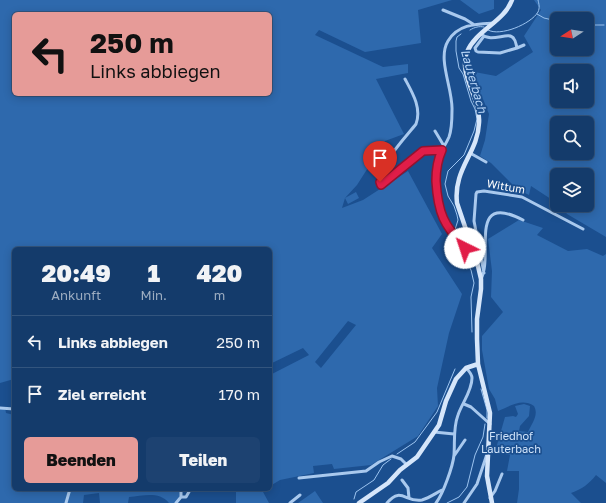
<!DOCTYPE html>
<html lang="de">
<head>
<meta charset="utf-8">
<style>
  body { margin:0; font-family:"Golos Text",sans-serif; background:#1d4271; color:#f1f3f6; height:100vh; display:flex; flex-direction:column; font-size:15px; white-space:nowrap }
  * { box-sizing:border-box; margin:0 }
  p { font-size:13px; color:#9dadc1 }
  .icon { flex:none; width:22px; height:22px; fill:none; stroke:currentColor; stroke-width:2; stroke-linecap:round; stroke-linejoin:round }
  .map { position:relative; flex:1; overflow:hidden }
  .side { position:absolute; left:12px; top:247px; width:260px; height:244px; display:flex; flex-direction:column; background:#143b6b; border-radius:6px; box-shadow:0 2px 10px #0003,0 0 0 1px #33557e }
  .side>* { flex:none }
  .top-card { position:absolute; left:12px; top:12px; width:260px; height:84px; border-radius:6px; box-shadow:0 2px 10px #0003,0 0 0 1px #33557e; background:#e69b98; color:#111; overflow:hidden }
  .needle { width:26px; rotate:258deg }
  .buttons { position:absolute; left:550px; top:12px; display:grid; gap:8px }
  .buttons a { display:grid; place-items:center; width:44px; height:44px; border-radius:6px; background:#143b6b; box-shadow:0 2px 10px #0003,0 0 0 1px #33557e; font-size:20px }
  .pin { position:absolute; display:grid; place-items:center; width:34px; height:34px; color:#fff; margin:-41px -17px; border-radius:50% 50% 50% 0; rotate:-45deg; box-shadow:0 0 4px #0007 }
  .pin .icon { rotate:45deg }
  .me { position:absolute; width:44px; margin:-22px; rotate:319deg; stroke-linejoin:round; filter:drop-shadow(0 0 3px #0008) }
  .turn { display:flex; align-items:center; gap:14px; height:84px; padding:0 12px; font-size:18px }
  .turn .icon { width:52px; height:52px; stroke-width:2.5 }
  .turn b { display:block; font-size:28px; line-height:34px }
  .eta { display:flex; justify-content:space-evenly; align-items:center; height:68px; text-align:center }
  .eta b { font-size:24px; font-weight:800; line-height:28px }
  .action { display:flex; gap:8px; margin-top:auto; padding:8px 12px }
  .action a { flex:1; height:46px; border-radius:6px; background:#e69b98; color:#111; font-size:16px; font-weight:800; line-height:46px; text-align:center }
  .action a+a { background:#1d4271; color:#f1f3f6 }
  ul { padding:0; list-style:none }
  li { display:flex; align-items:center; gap:12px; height:52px; padding:0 12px; border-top:1px solid #33557e }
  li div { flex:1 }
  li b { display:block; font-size:15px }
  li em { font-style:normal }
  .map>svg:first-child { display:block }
  .green { fill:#2e69ad; fill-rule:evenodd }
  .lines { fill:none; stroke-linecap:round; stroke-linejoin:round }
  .stream { stroke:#9cc4f0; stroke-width:1 }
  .street { stroke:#a9c9ee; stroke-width:3 }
  .secondary { stroke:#d6e6fa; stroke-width:4.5 }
  .route-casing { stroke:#92132f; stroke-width:10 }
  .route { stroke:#e11d48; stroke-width:7 }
  .labels { text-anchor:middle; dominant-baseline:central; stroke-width:3.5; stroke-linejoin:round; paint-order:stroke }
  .street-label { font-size:11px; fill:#fff; stroke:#1b4f8f }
  .park-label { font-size:11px; fill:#cfe3fa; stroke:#1b4f8f }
  .water-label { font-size:12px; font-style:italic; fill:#b5d3f5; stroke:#1b4f8f }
</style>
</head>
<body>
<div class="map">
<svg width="606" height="503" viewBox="0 0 606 503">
  <rect width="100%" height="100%" fill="#1b4f8f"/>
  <!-- green -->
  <path class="green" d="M0,0h452l-34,10 3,33 -56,9 -46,-22 -4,5 68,32 25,-3v9l-32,6 28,55 -19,7 -28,44 -12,13 11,-6 3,6 -11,6 -3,-6 -3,10 21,-8 45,-29 34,63 -10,14 30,46 -13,39 -12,55 1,18 -20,30 -47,29 -37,4 -2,-5 -19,2 1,7 -34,7 -10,6v-111l39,-20 -6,-7 -33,16v-115h-256v130l-14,4zM14,14h256v80h-256zM348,321l8,4 -35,43 -6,-6z
    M460,0h34v9l-15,5z
    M534,0h72v237l-39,-23 -6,-9h26v-30h-30v28l-26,-17 -2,9 -8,-4 1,-3 -4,2 -27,-27 -11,-7 5,-16 4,-26 -6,-15 -9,-15 -5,-13 27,5 37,-24 -9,-16 17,-26zM557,19h30v30h-30zM557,71h30v30h-30zM557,123h30v30h-30z
    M519,220l24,8 -6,7 31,16 19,-2 16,7 3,-2v229l-10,-8c-7,9 -14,14 -25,18l10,10h-64l2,-14v-18h-12l3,-16 -15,-3 10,-35 8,-1 3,1 2,-3 -3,-8 9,-2 6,2 -1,10 -9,10 -1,5 9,1c4,-9 11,-17 6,-26 -12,-8 -24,0 -36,5l-3,-12 -6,-10 -7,-39v-14l21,-24 -12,-15 1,-26 -4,-32z
    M5,407l1,6 8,2v74h167l1,4 -6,10h-7c-10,-12 -26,-7 -40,-6l-1,6h-28l-1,-10 -15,2 -1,8h-83v-95z
    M236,489h27l-1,1 7,13h-33z
    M315,491l8,12h-25z"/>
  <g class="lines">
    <!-- stream -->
    <path class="stream" d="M537,14l7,4 13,3
      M587,25h17
      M470,30c5,-3 9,-4 14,-3
      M488,30c12,7 43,-6 50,-18 2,-4 1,-8 0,-12
      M454,233l4,-13 -1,-5 -3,-9 -6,-10 -3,-12 3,-13 16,-16 10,-24 3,-12 -2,-10 -4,-8 -8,-27 -4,-6 -3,-17v-10l1,-4 4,-3
      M454,238l2,9 15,23 3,13 -3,14 1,35
      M481,389l6,21v8
      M397,454l18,-12 22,-30 18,-43
      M354,499l2,-7 18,-12 9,-15 8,-6
      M447,503l12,-6 8,-10 8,-32 8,-18 2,-13"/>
    <!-- street -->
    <path class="street" d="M443,10l22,9 8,5
      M481,34c11,10 28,-4 33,5 2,2 2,6 3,9l-17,5 -22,-1 -2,-1 -1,-3 9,-12
      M517,48l7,-3
      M435,131l9,15
      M470,153l16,9
      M381,185c-5,-18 25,-48 35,-61 6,-16 -4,-32 -11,-45
      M381,185l42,-34h19
      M473,249l-8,-1c-11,-12 -23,-26 -27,-43 -3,-12 -3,-37 1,-49 3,-7 7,-12 10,-19 3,-8 3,-19 3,-27 1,-21 -15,-51 -4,-69 10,-17 28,-17 46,-18
      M484,273l-10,-52 2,-27 1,-2 7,-1 38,6 61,32
      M481,279c13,-24 -14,-88 42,-59
      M464,404l7,3 19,17
      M0,408l14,1
      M434,432l20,2
      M454,456l11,-16
      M299,478l67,-7 13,-9 13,-6 9,3 6,6
      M402,480l6,8 1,10
      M181,497v-8
      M490,498l5,-7 7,-17
      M66,503l4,-14
      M176,503l5,-6h5l4,-7 3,-1
      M290,503l10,-8
      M387,503c14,-17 19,0 35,-3 7,-2 14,-7 20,-10
      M436,503c7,-9 17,-37 18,-48 1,-14 -1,-27 4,-40 4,-12 14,-24 14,-37 0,-4 -3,-7 -6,-10
      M464,503l13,-19 10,-30"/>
    <!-- secondary -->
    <path class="secondary" d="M359,503l29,-20 12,-13 17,-13 22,-32 7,-24 10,-22 10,-11 12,-4
      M492,503l-5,-27 3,-63 -12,-49 -1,-25v-20l4,-30v-10l-4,-17 -20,-59c-4,-34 21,-50 22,-80 2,-24 -21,-49 -12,-71 9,-22 37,-30 45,-52"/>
  </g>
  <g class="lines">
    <!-- route casing -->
    <g class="route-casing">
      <path id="route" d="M380,182l1,3 42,-34 19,-1c-5,11 -6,20 -6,31 2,33 8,44 29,67"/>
    </g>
    <!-- route -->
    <use href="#route" class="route"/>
  </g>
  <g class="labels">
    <!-- street labels -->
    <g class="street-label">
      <text transform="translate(506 186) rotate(10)">Wittum</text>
    </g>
    <!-- park labels -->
    <g class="park-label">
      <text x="511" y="435">Friedhof<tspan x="511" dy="13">Lauterbach</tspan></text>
    </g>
    <!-- water labels -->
    <g class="water-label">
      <text transform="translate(474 81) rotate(74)">Lauterbach</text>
    </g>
  </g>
</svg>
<div class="buttons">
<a><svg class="needle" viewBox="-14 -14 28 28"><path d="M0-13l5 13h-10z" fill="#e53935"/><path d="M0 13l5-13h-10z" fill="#9dadc1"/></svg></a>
<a><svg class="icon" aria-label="sound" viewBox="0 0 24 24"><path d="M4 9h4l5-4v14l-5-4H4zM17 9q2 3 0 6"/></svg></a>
<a><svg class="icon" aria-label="search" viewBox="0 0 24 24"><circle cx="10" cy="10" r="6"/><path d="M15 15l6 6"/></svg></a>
<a><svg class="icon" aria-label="layers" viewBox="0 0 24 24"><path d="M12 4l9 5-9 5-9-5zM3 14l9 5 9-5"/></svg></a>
</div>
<div class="pin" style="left:380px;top:182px;background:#d93025"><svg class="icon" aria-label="arrive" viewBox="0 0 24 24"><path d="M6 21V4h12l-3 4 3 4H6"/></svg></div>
<svg class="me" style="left:465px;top:248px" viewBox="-20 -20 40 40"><circle r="19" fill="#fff"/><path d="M0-13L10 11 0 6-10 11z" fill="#e11d48"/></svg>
<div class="top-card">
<div class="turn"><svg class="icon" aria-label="left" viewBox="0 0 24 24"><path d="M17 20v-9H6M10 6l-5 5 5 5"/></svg><div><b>250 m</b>Links abbiegen</div></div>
</div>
<section class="side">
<div class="eta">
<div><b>20:49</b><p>Ankunft</p></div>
<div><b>1</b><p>Min.</p></div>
<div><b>420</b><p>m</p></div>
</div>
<ul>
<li><svg class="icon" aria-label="left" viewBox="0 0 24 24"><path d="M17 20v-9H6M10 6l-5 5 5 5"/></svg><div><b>Links abbiegen</b></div><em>250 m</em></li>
<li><svg class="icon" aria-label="arrive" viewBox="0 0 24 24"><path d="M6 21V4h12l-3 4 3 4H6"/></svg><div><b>Ziel erreicht</b></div><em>170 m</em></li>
</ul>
<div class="action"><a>Beenden</a><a>Teilen</a></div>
</section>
</div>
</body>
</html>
